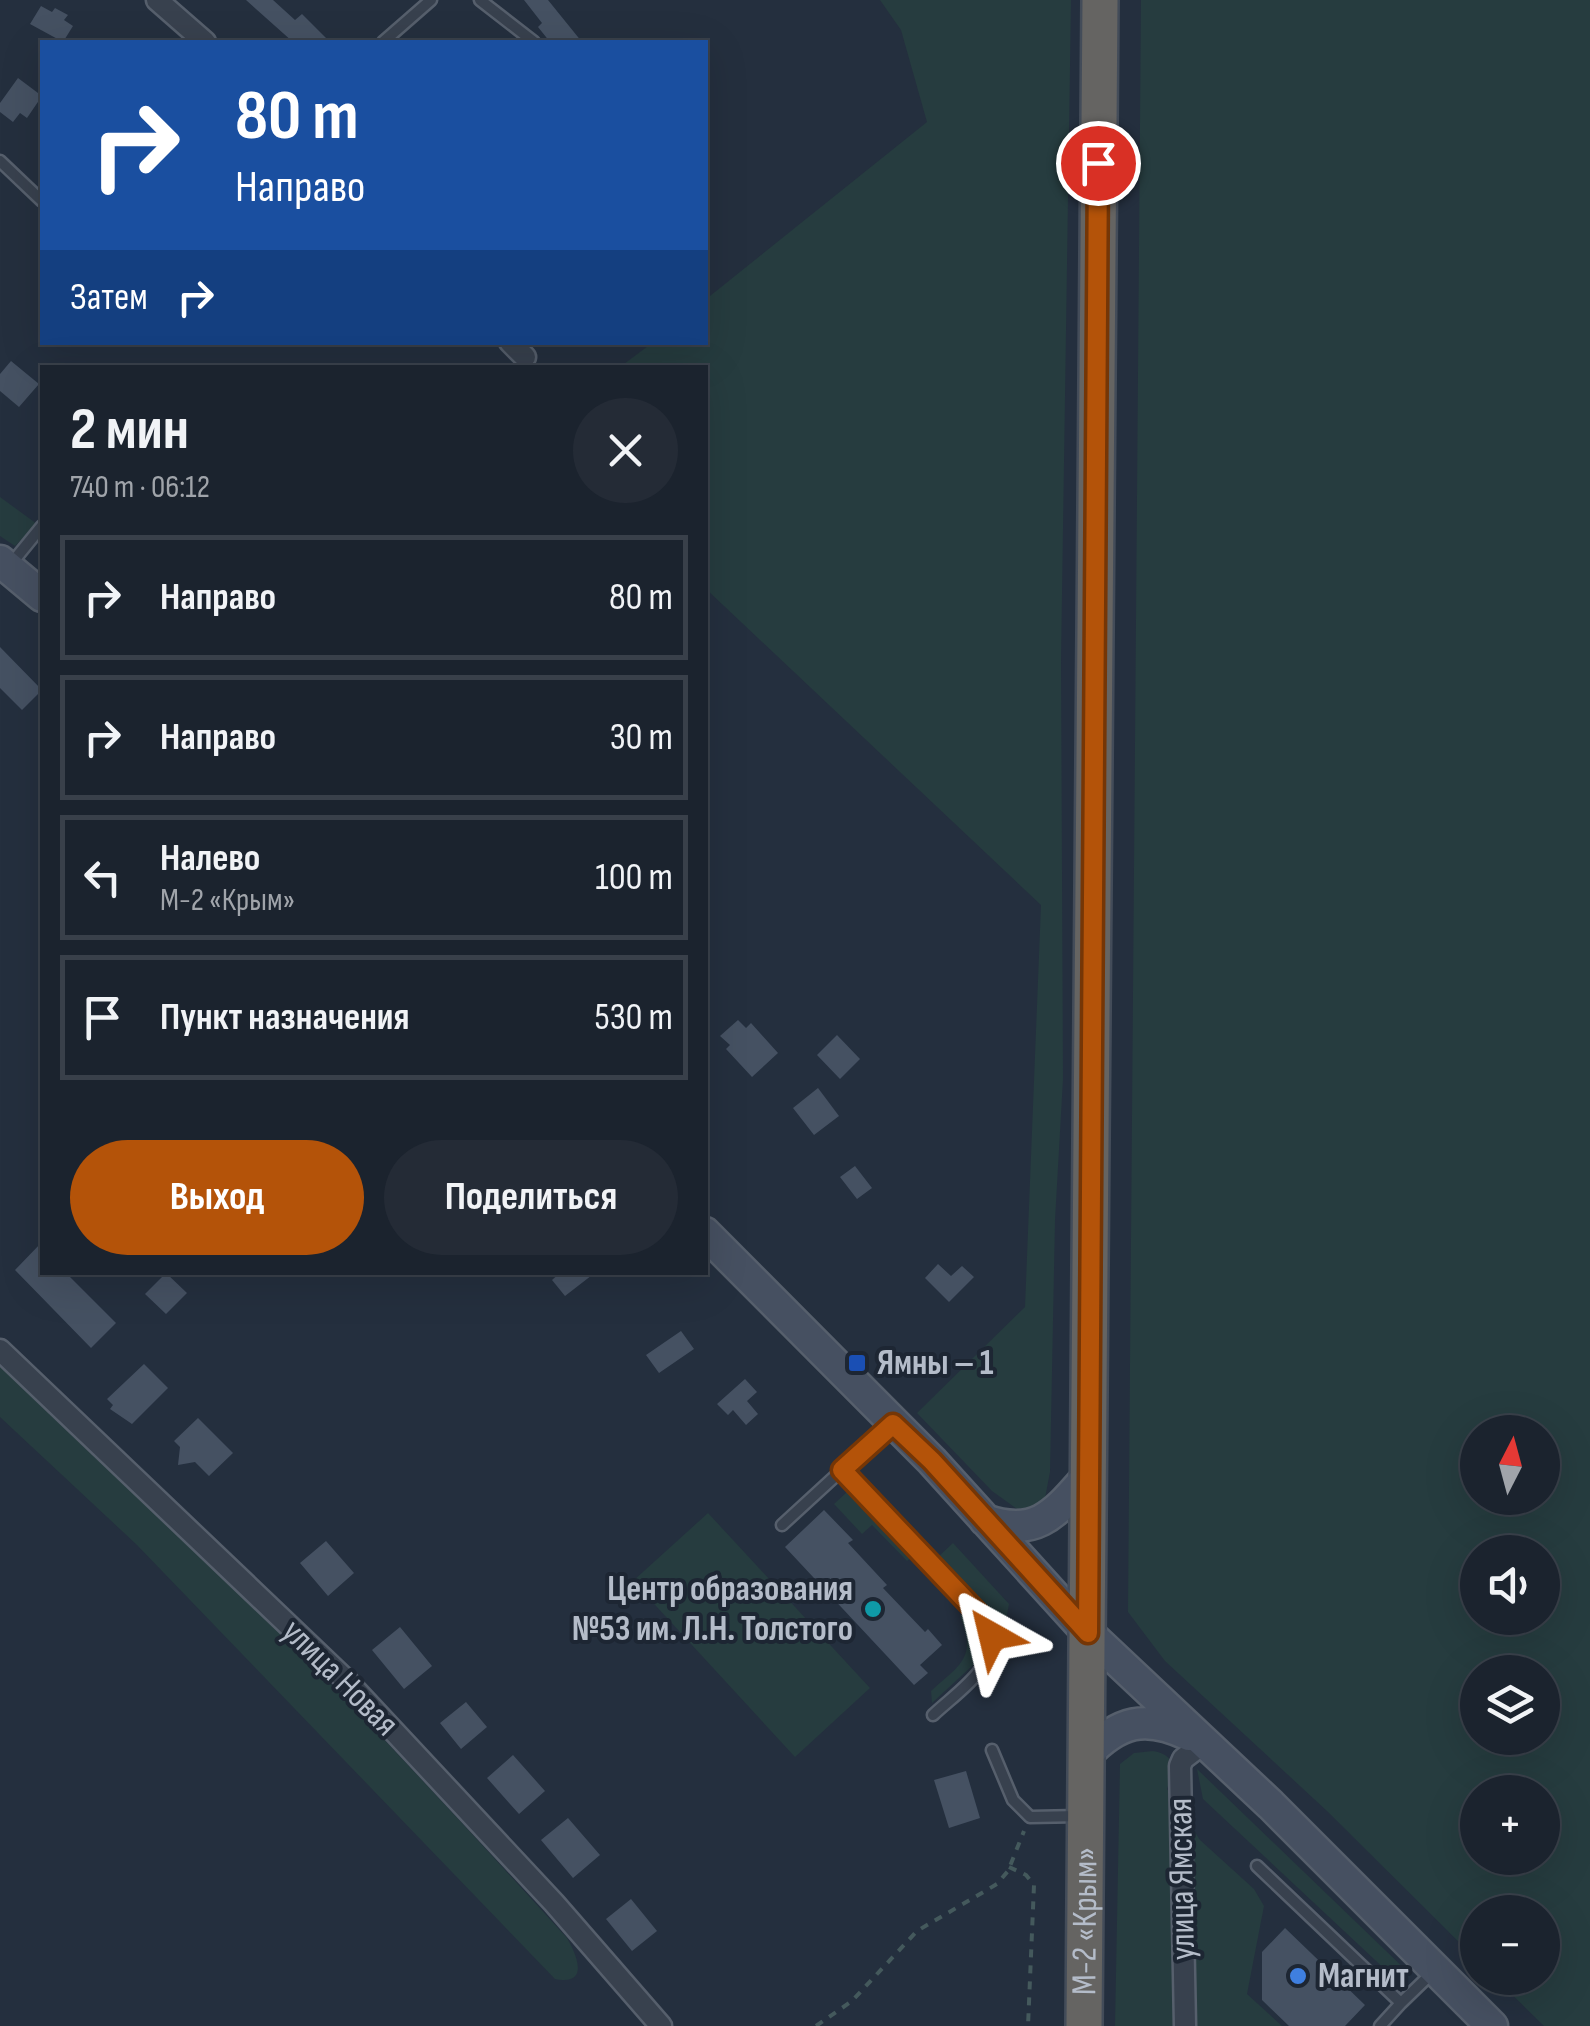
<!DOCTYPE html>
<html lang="ru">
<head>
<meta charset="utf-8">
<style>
  body { margin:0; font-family:"Sofia Sans Condensed",sans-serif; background:#242b36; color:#f1f3f6; height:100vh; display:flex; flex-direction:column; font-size:38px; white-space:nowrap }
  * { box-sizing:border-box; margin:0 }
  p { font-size:32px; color:#a0a4aa }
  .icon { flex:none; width:55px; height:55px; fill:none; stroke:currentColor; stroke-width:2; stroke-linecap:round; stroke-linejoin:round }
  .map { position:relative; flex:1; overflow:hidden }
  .details { position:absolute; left:40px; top:365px; width:668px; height:910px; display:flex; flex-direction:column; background:#1b232e; border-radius:0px; box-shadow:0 10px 40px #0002,0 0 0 2px #39404a }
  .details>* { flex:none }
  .banner { position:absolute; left:40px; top:40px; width:668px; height:305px; border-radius:0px; box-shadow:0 10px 40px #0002,0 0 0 2px #39404a; background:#1a4fa0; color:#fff; overflow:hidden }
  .needle { width:65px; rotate:6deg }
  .fabs { position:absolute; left:1460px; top:1415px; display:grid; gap:20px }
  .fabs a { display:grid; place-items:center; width:100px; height:100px; border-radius:50%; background:#1b232e; box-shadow:0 10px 40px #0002,0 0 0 2px #39404a; font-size:50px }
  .pin { position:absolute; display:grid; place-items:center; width:85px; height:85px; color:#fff; margin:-42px; border:5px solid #fff; border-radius:50%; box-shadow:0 2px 10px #0007 }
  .me { position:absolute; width:110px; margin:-55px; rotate:323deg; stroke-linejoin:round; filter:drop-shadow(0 0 8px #0008) }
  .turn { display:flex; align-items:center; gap:35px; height:210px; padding:0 30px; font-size:45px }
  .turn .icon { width:130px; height:130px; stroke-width:2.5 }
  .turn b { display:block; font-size:70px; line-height:85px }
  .then { display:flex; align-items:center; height:95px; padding:0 30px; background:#0003; gap:20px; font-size:38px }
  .round { display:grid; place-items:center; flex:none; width:105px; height:105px; border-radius:52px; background:#242b36 }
  .headline { display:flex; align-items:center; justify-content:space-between; height:170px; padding:0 30px }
  h1 { font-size:60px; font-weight:700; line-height:75px }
  .button { display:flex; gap:20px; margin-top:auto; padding:20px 30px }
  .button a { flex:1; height:115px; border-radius:60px; background:#b45309; color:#fff; font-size:40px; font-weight:700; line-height:115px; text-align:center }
  .button a+a { background:#242b36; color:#f1f3f6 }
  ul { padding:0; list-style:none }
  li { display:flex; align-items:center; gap:30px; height:125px; margin:0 20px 15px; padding:0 10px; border:5px solid #39404a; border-radius:0px }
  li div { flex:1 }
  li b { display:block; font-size:38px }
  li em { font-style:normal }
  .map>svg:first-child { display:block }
  .green { fill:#263c3f; fill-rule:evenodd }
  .building { fill:#455162 }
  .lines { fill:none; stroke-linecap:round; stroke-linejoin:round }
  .service-casing { stroke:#565f6c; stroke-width:15 }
  .minor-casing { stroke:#565f6c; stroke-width:25 }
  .secondary-casing { stroke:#565f6c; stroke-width:35 }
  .trunk-casing { stroke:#434c59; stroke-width:40 }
  .path { stroke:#44595c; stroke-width:4; stroke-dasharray:8 8; stroke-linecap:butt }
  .service { stroke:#38414e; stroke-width:10 }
  .minor { stroke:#38414e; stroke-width:20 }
  .secondary { stroke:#465061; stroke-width:30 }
  .trunk { stroke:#656462; stroke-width:35 }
  .route-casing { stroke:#753606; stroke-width:25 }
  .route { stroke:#b45309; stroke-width:18 }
  .transit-dot { fill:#1a4fb4; stroke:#1d2633; stroke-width:4 }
  .culture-dot { fill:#0f9aa8; stroke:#1d2633; stroke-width:4 }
  .shop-dot { fill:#3f7fe0; stroke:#1d2633; stroke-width:4 }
  .labels { text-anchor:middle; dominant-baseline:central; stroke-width:8; stroke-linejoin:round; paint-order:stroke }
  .poi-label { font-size:35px; font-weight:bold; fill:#b4bcc9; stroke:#1d2633; text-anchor:start }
  .street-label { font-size:35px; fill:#b4bcc9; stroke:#1d2633 }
</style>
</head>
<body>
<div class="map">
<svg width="1590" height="2026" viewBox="0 0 1590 2026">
  <rect width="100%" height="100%" fill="#242f3e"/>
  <!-- green -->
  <path class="green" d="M880,0h191l-10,661 2,418 -8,141 -5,252 -5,26 -12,9 -16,2 -25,-18 -75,-78 108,-106 16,-402 -336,-317v-220l-85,-1 32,-24 53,-1v-42l222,-178 -26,-92z
    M1141,0h449v2026h-46l-49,-48h47v-66h-64l-1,48 -150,-149 -162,-150 -37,-49zM1478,1432h64v66h-64zM1542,1552v66h-64v-66zM1478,1672h64v66h-64zM1478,1792h64v66h-64z
    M0,497l37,27 -22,22 -15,-10z
    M0,1365c94,95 196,183 291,279 95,95 185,194 276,294 10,17 23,48 -12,41l-418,-434 -137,-128z
    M847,1492l64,66 -4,3 -35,-36 -10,9 -28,-30z
    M708,1513l162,175 -75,69 -162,-176z
    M953,1543l56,61 -5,27 -67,-73z
    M968,1610l17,19 1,24 -54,50 -1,-12c30,-27 46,-33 29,-75z
    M1153,1751c24,4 21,19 14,38l33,51 54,49 10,17 -17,88 35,32h-167l5,-262 14,-11z
    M1197,1769l214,206 -11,10 -7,-1 -3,-10 -187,-175z"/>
  <!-- building -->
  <path class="building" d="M246,0h27l22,20 7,-6 28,28h-37z
    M524,0h24l34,42h-32l-12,-15 4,-4z
    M41,6l11,6 3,-4 13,7 -4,5 9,6 -10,16 -33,-18z
    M18,78l24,18 -15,22 -7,-5 -7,9 -13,-10v-9z
    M11,361l28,23 -20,23 -19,-16v-17z
    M0,647l42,43 -20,20 -22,-22z
    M738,1020l8,8 5,-5 27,30 -26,24 -26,-28 4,-4 -10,-9z
    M837,1035l23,24 -20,20 -23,-24z
    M818,1088l21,28 -25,19 -21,-27z
    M855,1166l17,22 -15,11 -17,-22z
    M42,1242v30h23l51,51 -25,25 -76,-78z
    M938,1264l13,12 11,-10 12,11 -25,25 -24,-24z
    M561,1272h35l-31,24 -13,-16z
    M166,1273l21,20 -21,21 -21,-20z
    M681,1331l13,18 -35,24 -13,-18z
    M144,1364l24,24 -36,36 -22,-15 3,-4 -6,-6z
    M745,1379l12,13 -10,9 11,13 -12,11 -13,-15 -5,5 -11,-11z
    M198,1418l35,35 -24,23 -14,-14 -17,3 2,-18 -6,-6z
    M824,1510l29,30 -5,3 39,42 -4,3 42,44 3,-3 14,16 -22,20 8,8 -14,12 -129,-138z
    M326,1541l28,32 -26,23 -28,-33z
    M400,1627l32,39 -28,23 -32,-39z
    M466,1702l21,25 -26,22 -21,-26z
    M513,1755l32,36 -26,23 -32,-36z
    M966,1771l14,47 -31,10 -15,-48z
    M568,1818l32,37 -27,23 -32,-38z
    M631,1899l26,32 -25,20 -26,-32z
    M1285,1928l80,77 -20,21h-56l-27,-26v-48z"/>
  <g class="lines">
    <!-- service casing -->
    <g class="service-casing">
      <path id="service" d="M480,0l54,42
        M383,42l48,-42
        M0,161l42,40
        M11,564l31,-38
        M842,1471l148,155c11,40 -32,65 -57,89
        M782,1525l110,-101
        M992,1750l21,50 17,17 50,-1
        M1257,1866l144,137 32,-31
        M1380,2026l21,-23"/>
    </g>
    <!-- minor casing -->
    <g class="minor-casing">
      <path id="minor" d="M157,0l48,42
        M510,342l15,15
        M0,1350l345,329 209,224 107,123
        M1185,2026l-5,-260 3,-7 21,-16"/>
    </g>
    <!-- secondary casing -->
    <g class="secondary-casing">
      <path id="secondary" d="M0,561l42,35
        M705,1233l227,228 156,172 183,172 221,221
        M985,1520c53,19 72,-9 104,-45
        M1086,1755c33,-34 59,-41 103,-20"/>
    </g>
    <!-- trunk casing -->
    <g class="trunk-casing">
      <g id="trunk">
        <path id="s1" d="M1084,2026l16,-2026"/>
      </g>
    </g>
    <!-- path -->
    <path class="path" d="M1009,1867l17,8 8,10 -6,141
      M816,2026l36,-25 65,-70 80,-47 11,-13 16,-40"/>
    <!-- service -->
    <use href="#service" class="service"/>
    <!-- minor -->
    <use href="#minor" class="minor"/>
    <!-- secondary -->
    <use href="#secondary" class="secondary"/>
    <!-- trunk -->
    <use href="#trunk" class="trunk"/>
  </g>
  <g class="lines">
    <!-- route casing -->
    <g class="route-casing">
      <path id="route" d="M992,1636l-4,-12 -146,-154 51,-46 39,37 156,172 10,-1470"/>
    </g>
    <!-- route -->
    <use href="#route" class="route"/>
  </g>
  <!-- markers -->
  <rect class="transit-dot" x="847" y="1353" width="20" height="20" rx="5"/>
  <circle class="culture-dot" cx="873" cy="1609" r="10"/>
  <circle class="shop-dot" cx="1298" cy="1976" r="10"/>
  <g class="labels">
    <!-- poi labels -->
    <g class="poi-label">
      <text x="877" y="1363">Ямны – 1</text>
      <text x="853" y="1589" text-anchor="end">Центр образования<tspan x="853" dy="40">№53 им. Л.Н. Толстого</tspan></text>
      <text x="1318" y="1976">Магнит</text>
    </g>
    <!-- street labels -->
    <g class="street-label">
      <text transform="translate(340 1678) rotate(45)">улица Новая</text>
      <text transform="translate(1182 1879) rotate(-91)">улица Ямская</text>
      <text stroke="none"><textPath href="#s1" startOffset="105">М-2 «Крым»</textPath></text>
    </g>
  </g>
</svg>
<div class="fabs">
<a><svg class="needle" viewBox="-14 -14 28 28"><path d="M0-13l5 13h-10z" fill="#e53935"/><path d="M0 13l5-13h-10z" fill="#a0a4aa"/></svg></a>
<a><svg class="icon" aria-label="sound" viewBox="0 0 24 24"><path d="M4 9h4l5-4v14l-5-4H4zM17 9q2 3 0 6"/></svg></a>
<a><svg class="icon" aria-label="layers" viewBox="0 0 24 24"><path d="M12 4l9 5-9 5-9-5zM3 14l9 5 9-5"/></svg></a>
<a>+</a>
<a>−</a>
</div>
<div class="pin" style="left:1098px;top:163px;background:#d93025"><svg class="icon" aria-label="arrive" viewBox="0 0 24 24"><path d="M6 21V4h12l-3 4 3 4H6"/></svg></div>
<svg class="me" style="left:992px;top:1636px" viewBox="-20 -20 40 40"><path d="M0-17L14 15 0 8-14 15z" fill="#b45309" stroke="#fff" stroke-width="4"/></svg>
<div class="banner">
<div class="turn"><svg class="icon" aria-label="right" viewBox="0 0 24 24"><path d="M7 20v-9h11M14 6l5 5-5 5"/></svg><div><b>80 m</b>Направо</div></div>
<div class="then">Затем<svg class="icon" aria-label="right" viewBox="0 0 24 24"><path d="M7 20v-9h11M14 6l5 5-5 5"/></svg></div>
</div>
<section class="details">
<div class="headline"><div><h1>2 мин</h1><p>740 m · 06:12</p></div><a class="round"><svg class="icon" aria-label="close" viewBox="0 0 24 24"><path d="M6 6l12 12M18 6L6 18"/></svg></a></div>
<ul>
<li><svg class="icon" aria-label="right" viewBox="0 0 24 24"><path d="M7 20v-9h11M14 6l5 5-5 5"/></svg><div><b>Направо</b></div><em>80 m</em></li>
<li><svg class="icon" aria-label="right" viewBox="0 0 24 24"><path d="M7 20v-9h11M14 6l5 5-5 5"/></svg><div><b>Направо</b></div><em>30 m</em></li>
<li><svg class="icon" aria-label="left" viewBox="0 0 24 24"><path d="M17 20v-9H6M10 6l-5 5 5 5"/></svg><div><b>Налево</b><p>М-2 «Крым»</p></div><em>100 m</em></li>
<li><svg class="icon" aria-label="arrive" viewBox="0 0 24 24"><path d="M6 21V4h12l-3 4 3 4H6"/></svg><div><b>Пункт назначения</b></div><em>530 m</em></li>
</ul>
<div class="button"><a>Выход</a><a>Поделиться</a></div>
</section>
</div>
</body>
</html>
